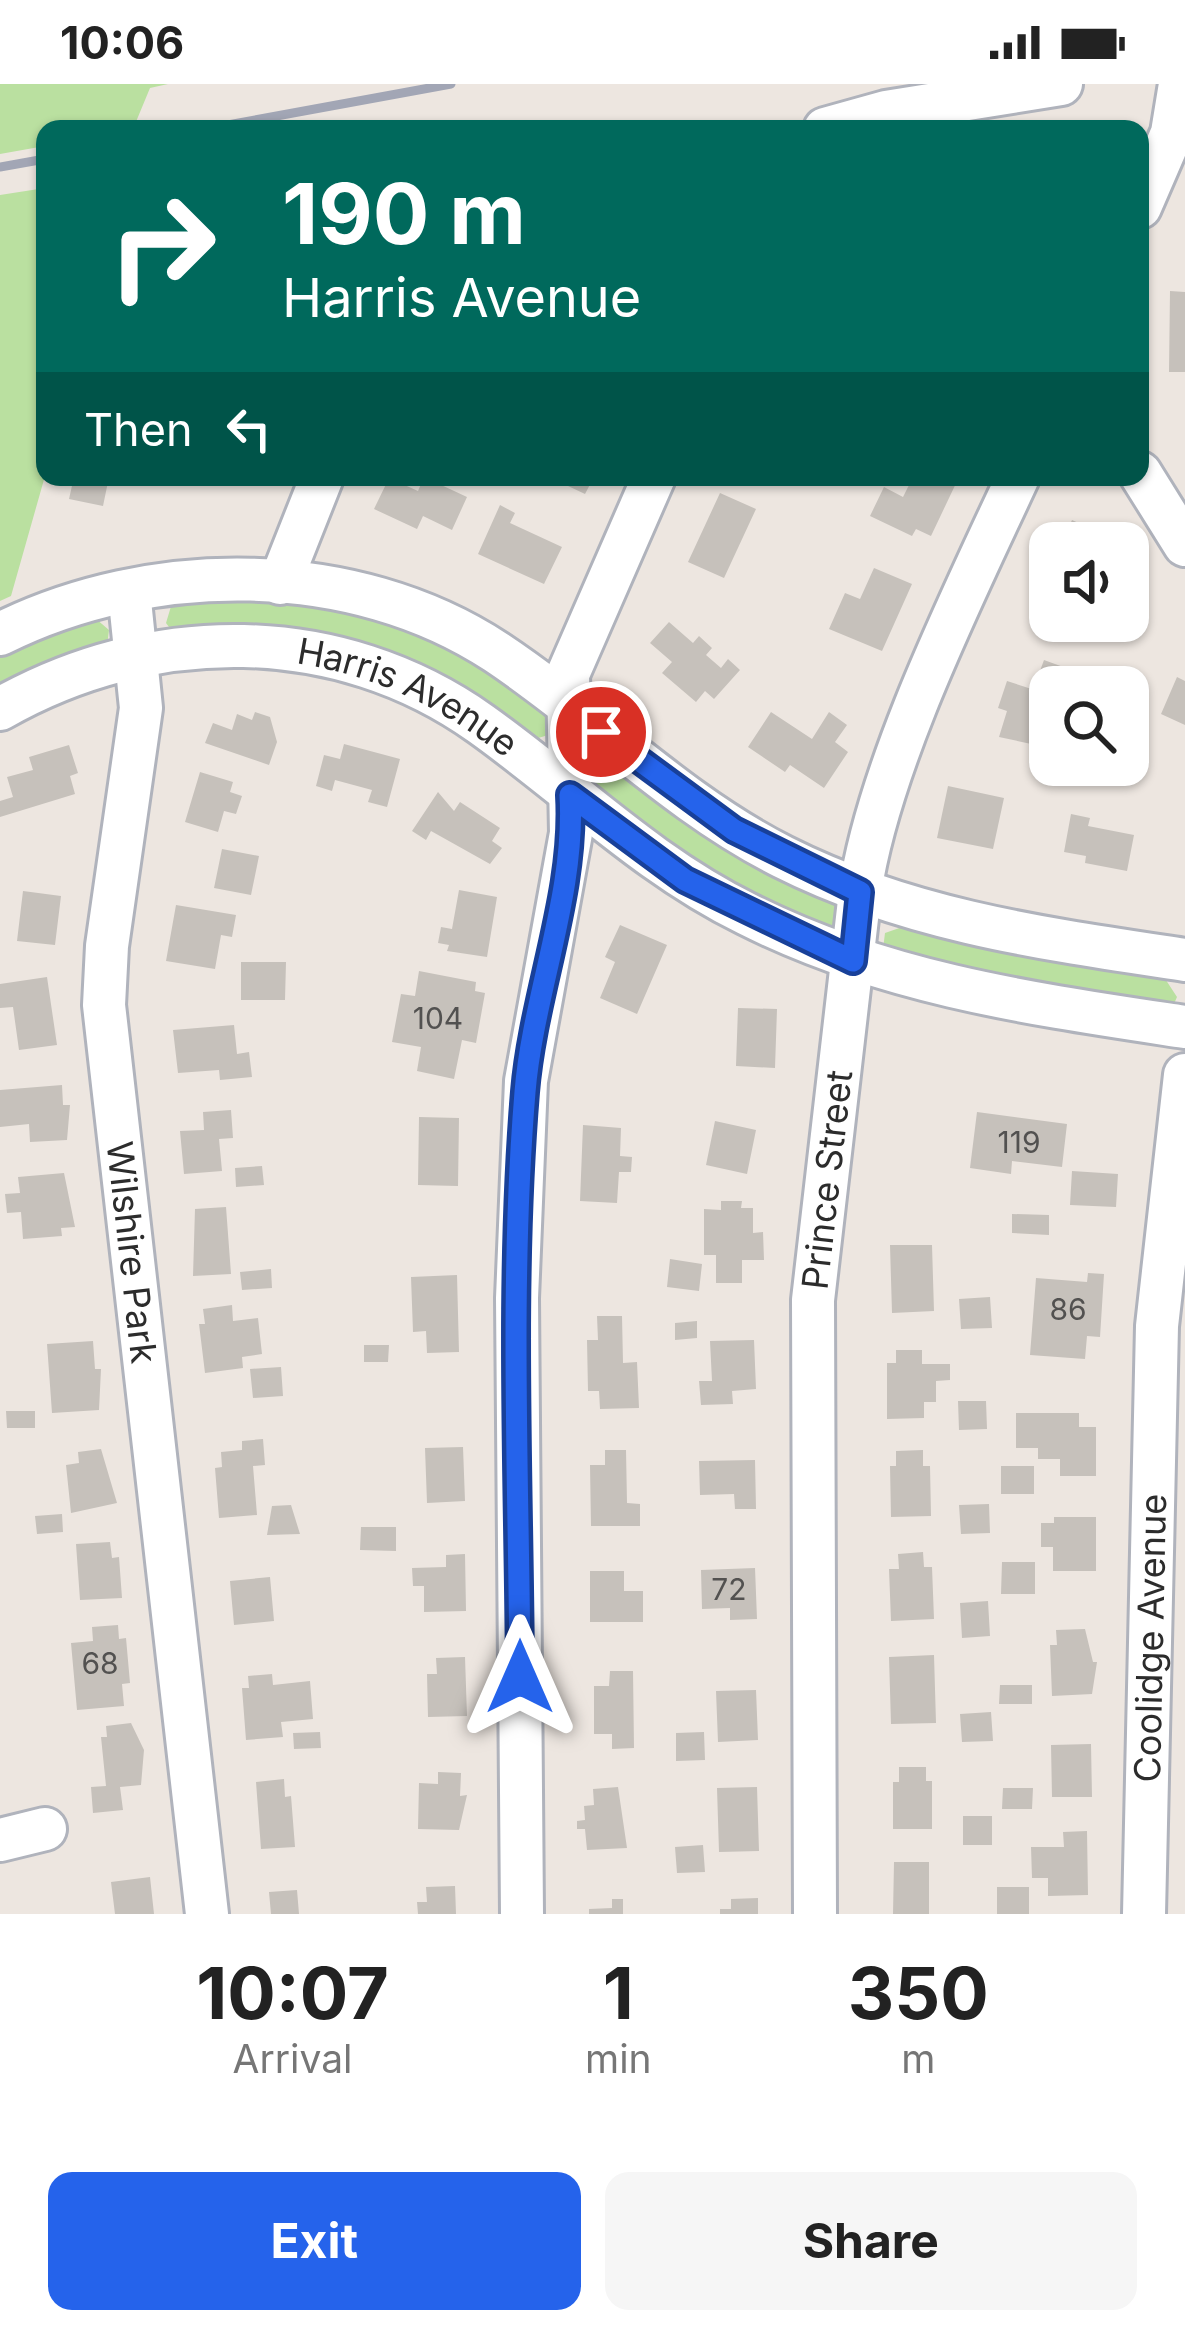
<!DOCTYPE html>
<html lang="en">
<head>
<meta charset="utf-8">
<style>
  body { margin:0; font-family:Inter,sans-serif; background:#f6f6f6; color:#222; height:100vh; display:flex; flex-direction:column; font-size:45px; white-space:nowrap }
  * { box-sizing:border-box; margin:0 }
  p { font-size:39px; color:#767676 }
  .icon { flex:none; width:66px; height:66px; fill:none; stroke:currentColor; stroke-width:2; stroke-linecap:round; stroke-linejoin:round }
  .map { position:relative; height:1830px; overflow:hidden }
  .panel { display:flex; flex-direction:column; background:#fff; flex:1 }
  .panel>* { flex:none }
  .banner { position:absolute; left:36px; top:36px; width:1113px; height:366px; border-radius:24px; box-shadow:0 3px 9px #0004; background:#00695c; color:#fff; overflow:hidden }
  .tools { position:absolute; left:1029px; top:438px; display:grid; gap:24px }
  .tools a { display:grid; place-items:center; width:120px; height:120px; border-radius:24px; background:#fff; box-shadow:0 3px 9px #0004; font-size:60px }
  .pin { position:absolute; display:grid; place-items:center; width:102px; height:102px; color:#fff; margin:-51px; border:6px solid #fff; border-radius:50%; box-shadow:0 3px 12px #0007 }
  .me { position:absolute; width:132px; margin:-66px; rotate:0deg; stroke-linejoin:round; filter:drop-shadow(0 0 9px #0008) }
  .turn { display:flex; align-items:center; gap:42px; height:252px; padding:0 48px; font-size:54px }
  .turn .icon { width:156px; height:156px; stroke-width:2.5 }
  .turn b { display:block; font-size:84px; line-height:102px }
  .then { display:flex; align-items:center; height:114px; padding:0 48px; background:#0003; gap:24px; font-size:45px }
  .eta { display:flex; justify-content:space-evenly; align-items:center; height:204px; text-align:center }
  .eta b { font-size:72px; font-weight:700; line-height:84px }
  .cta { display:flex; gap:24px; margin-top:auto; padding:24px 48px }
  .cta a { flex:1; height:138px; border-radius:24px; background:#2563eb; color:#fff; font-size:48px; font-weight:700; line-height:138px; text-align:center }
  .cta a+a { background:#f6f6f6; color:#222 }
  .status { display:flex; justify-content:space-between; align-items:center; height:84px; padding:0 60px; background:#fff; direction:ltr }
  .status svg { height:33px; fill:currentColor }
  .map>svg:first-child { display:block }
  .green { fill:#bae0a0 }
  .building { fill:#c6c1bb }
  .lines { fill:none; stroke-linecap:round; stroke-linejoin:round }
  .minor-casing { stroke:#b0b3bc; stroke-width:48 }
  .minor { stroke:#fff; stroke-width:42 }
  .rail { stroke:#a2a6b5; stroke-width:9 }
  .route-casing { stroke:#184099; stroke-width:30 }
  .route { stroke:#2563eb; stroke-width:21 }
  .labels { text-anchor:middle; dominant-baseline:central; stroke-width:9; stroke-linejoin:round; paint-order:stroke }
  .number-label { font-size:30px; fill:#525150 }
  .street-label { font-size:36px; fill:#2c2c2c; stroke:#fff }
</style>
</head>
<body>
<div class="status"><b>10:06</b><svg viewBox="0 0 49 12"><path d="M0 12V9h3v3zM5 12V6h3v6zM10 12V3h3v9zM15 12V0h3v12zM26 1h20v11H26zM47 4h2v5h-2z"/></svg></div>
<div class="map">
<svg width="1185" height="1830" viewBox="0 0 1185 1830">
  <rect width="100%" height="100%" fill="#ede6e0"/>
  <!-- green -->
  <path class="green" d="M0,0h168l-18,4 -17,41h-88v17l-45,8z
    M45,104v288l-34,120 -11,5v-406z
    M266,510l154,35 129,78 -1,28 -16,5 -52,-37 -308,-72 -6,-8 6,-20z
    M95,534l14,12 -2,16 -107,49v-48z
    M605,673l224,139 7,11v18l-4,4 -92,-36 -157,-112 10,-21z
    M908,841l254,49 15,23 -4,9 -164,-21 -126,-36 2,-16z"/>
  <!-- building -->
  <path class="building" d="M1170,207l15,1v80h-16z
    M74,393h35l-6,29 -34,-7z
    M424,393l43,20 -15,33 -29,-14 -6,13 -43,-20 15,-31 29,13z
    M549,393h45l-9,17z
    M913,393h46l-28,59 -15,-7 -4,7 -42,-20 14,-29 19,10z
    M720,409l36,16 -32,69 -36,-16z
    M500,421l15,8 -5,10 52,24 -18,37 -66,-30z
    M1072,436l37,17 -2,6h-45z
    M874,484l38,16 -30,67 -53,-22 16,-36 15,6z
    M669,538l24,21 6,-7 13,12 -6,7 15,13 7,-9 12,11 -26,29 -9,-8 -9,11 -34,-29 10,-11 -22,-19z
    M1044,576l33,12 -5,15 -35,-8z
    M1177,593l8,4v44l-24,-11z
    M1007,597l43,14v53l-51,-11 8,-26 -9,-3z
    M255,628l15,5 7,25 -8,23 -64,-22 8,-20 19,7 5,-16 15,6z
    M771,628l41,27 17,-27 18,13 -12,17 13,10 -24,36 -34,-23 -5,7 -37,-25z
    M344,660l56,15 -13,48 -19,-5 4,-12 -37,-10 -3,11 -16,-5 8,-31 16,4z
    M69,661l9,28 -8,3 5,18 -75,23v-16l13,-4 -6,-20 26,-7 -4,-13z
    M200,688l33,10 -3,10 12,4 -6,18 -12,-3 -6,21 -33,-10z
    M948,702l56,12 -11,51 -56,-11z
    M438,708l16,19 6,-9 40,26 -8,13 10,7 -12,16 -59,-33 -5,9 -14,-9z
    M1071,730l19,4 -2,8 46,9 -7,36 -42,-8 1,-7 -22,-4z
    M222,765l37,7 -8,39 -37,-7z
    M459,806l38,7 -10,60 -40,-6 2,-6 -11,-2 3,-16 11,2z
    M23,807l38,5 -6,49 -38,-4z
    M176,821l60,10 -4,22 -11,-2 -6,34 -49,-8z
    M620,841l47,20 -30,69 -37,-16 15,-36 -10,-5z
    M241,878h45l-1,38h-44z
    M419,887l57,11 -1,9 10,2 -9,50 -14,-3 -8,39 -37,-8 4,-24 -29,-5 9,-48 14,2z
    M47,893l10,68 -38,5 -6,-43 -13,1v-24z
    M738,924l39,1 -2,59 -39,-2z
    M234,941l3,29 12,-2 3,25 -32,3 -1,-10 -41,3 -5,-43z
    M62,1001l1,20h7l-3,35 -37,2 -1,-18 -29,3v-37z
    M231,1026l2,28 -14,1 3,32 -38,3 -4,-43 24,-1 -1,-18z
    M977,1028l90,12 -5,43 -50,-6 -1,13 -41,-6z
    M419,1033l40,1 -1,68 -40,-1z
    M715,1037l41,9 -9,44 -41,-9z
    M583,1041l38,3 -1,28 12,1 -1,15h-12l-2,31 -37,-2z
    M262,1082l2,19 -28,2 -1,-19z
    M1072,1087l46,3 -2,33 -46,-2z
    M64,1089l11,54 -14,1 1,8 -39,3 -2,-27 -14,1 -2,-19 15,-1 -2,-16z
    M721,1117h21l-1,7h12v25l10,-1 1,28h-22v23h-26v-28h-12v-46l17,1z
    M226,1123l5,67 -38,2 2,-67z
    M1012,1130l37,1v20l-37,-2z
    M890,1161h42l2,66 -42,2z
    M670,1175l32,5 -3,27 -32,-4z
    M271,1185l1,19 -30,2 -2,-18z
    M1088,1189l16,1 -4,63 -13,-1 -2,23 -55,-4 6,-77 51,4z
    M457,1191l2,77 -32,1 -1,-22 -13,1 -2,-55z
    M990,1213l2,31 -31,1 -2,-30z
    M232,1221l1,16 25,-3 4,36 -20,3 1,11 -38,5 -6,-49h6l-2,-15z
    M597,1232h25l1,47 14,-1 2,46 -39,1 -1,-18h-11l-1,-51h11z
    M697,1237v17l-22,2v-17z
    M754,1256l2,49 -24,2 1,13 -32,1 -2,-24h13l-2,-40z
    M93,1257l2,28h6l-2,41 -47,3 -5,-69z
    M364,1261h25l-1,17h-24z
    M896,1266h26v14h28v16l-14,1v21h-12v16l-37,1v-56h9z
    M281,1283l2,29 -30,2 -3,-29z
    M958,1317h28l1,28 -28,1z
    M6,1327h29v17h-28z
    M1016,1329h63v14h17v49h-36v-17h-22v-11h-22z
    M263,1355l2,26 -12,1 4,49 -38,3 -4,-50 7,-1 -1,-15 21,-2v-9z
    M463,1363l2,54 -38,2 -2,-55z
    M101,1365l16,54 -46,10 -5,-48 13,-2 -1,-11z
    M605,1366h21l1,53 13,1v22h-49l-1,-61h15z
    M923,1366v16h7l1,50 -40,1 -1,-51h6v-15z
    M755,1376l1,49h-21l-1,-15 -34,1 -1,-34z
    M1001,1382h33v28h-33z
    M989,1420l1,29 -29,1 -2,-29z
    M291,1421l9,29 -33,1 5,-29z
    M62,1430l1,18 -26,2 -2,-18z
    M1054,1433h42v54h-43v-24h-12v-24h13z
    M361,1443h35v24l-36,-1z
    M110,1458l2,16 7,-1 3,41 -42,2 -4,-56z
    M923,1468l1,15h8l2,52 -43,2 -2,-52h10l-1,-15z
    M465,1470l1,57 -42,1v-26h-11l-1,-18 34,-1v-12z
    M1002,1478h33v32h-34z
    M755,1484l2,51 -27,1v-12l-28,1 -1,-39z
    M590,1487h34v20h19v31h-53z
    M270,1493l4,44 -40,4 -4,-44z
    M988,1517l2,35 -28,2 -2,-35z
    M118,1541l1,14 7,-1 4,45 -8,1 2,22 -47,4 -6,-67 22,-2 -1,-14z
    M1085,1545l8,33h4l-5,32 -40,2 -2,-51h7l-1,-15z
    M934,1571l2,68 -45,1 -2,-67z
    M465,1573l2,59 -39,1 -1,-43h10l-1,-16z
    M610,1587h23l1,77 -22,1v-15h-18v-48h15z
    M272,1590l1,11 37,-4 3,38 -32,3 2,15 -37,3 -4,-52h7l-1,-12z
    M1000,1601h32v19h-33z
    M756,1606l2,50 -40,2 -2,-51z
    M991,1628l2,29 -31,1 -2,-28z
    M131,1639l13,27 -3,35 -21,2 3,23 -30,3 -2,-26 15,-1 -5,-49h6l-1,-11z
    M320,1648l1,16 -27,1 -1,-16z
    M704,1648l1,28 -29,1v-28z
    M1091,1660l1,53h-40l-1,-52z
    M899,1683h27v14h6v48h-39v-47h6z
    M438,1688l23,1 -1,23 7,-1 -8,35 -41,-1 1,-46 19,1z
    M284,1695l1,18 6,-1 4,51 -34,2 -5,-67z
    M618,1703l9,61 -40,2 -2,-21h-8v-8l8,-1 -1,-14 10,-1 -1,-16z
    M757,1703l2,64 -40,1 -2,-64z
    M1003,1704h30l-1,21h-30z
    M963,1732h29v29h-29z
    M1087,1747l1,64 -40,1v-18h-16l-1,-31h33l-1,-15z
    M703,1761l2,27 -28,1 -2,-26z
    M894,1778h35v52h-36z
    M150,1793l4,37h-39l-4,-32z
    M455,1802l1,28h-38l-1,-12h10l-1,-15z
    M997,1803h32v27h-32z
    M297,1806l2,24h-28l-2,-22z
    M758,1814v16h-38v-5h11v-10z
    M612,1815h11v15h-34v-5l23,-1z"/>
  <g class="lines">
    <!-- minor casing -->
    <g class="minor-casing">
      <g id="minor">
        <path d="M825,45l61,-17 175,-28"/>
        <path d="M1140,123l32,-74 8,-49"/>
        <path d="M1140,389l45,72"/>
        <path d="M280,499l42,-106"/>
        <path id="s1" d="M129,507l12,117 -34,238 -3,59 103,909"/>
        <path d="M0,550c150,-75 353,-76 496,18 98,65 180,151 287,205 127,64 263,82 402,103"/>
        <path id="s2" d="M0,625c151,-86 338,-87 481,15 90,64 166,141 266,190 139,70 286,90 438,113"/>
        <path d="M0,1756l45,-11"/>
        <path d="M522,1830l-5,-616 9,-217 45,-248 -3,-159 86,-197"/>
        <path id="s3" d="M815,1830l-2,-614 47,-408c19,-128 103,-296 158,-415"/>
        <path id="s4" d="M1144,1830l13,-588 28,-251"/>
      </g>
    </g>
    <!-- minor -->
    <use href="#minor" class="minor"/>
    <!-- rail -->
    <path class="rail" d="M206,45l245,-45
      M0,83l45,-8"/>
  </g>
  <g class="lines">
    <!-- route casing -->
    <g class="route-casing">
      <path id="route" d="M520,1593c-1,-194 -11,-391 5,-585 8,-98 51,-198 45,-297l115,85 168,81 7,-69 -126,-62 -133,-98"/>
    </g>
    <!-- route -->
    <use href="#route" class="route"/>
  </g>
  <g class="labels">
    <!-- number labels -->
    <g class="number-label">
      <text x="438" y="934">104</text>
      <text x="1019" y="1058">119</text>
      <text x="1068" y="1225">86</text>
      <text x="729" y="1505">72</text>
      <text x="100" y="1579">68</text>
    </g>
    <!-- street labels -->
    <g class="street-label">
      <text stroke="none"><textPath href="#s2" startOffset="429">Harris Avenue</textPath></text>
      <text stroke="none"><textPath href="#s3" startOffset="735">Prince Street</textPath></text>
      <text stroke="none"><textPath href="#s1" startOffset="666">Wilshire Park</textPath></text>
      <text stroke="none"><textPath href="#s4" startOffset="276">Coolidge Avenue</textPath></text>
    </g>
  </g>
</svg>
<div class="tools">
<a><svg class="icon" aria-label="sound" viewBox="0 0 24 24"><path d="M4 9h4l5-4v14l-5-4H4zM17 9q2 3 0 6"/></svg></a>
<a><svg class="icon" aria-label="search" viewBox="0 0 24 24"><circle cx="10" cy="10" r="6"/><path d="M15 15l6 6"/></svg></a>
</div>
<div class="pin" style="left:601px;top:648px;background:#d93025"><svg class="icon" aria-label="arrive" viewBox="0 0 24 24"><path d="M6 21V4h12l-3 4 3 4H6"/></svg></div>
<svg class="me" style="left:520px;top:1593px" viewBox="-20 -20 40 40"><path d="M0-17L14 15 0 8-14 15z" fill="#2563eb" stroke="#fff" stroke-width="4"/></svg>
<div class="banner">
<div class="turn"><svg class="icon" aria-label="right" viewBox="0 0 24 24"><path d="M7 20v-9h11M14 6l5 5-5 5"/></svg><div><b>190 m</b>Harris Avenue</div></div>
<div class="then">Then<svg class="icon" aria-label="left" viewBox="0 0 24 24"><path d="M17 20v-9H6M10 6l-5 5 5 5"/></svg></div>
</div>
</div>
<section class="panel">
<div class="eta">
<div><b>10:07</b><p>Arrival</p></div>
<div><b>1</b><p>min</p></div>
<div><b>350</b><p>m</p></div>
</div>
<div class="cta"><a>Exit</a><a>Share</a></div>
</section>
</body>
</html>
